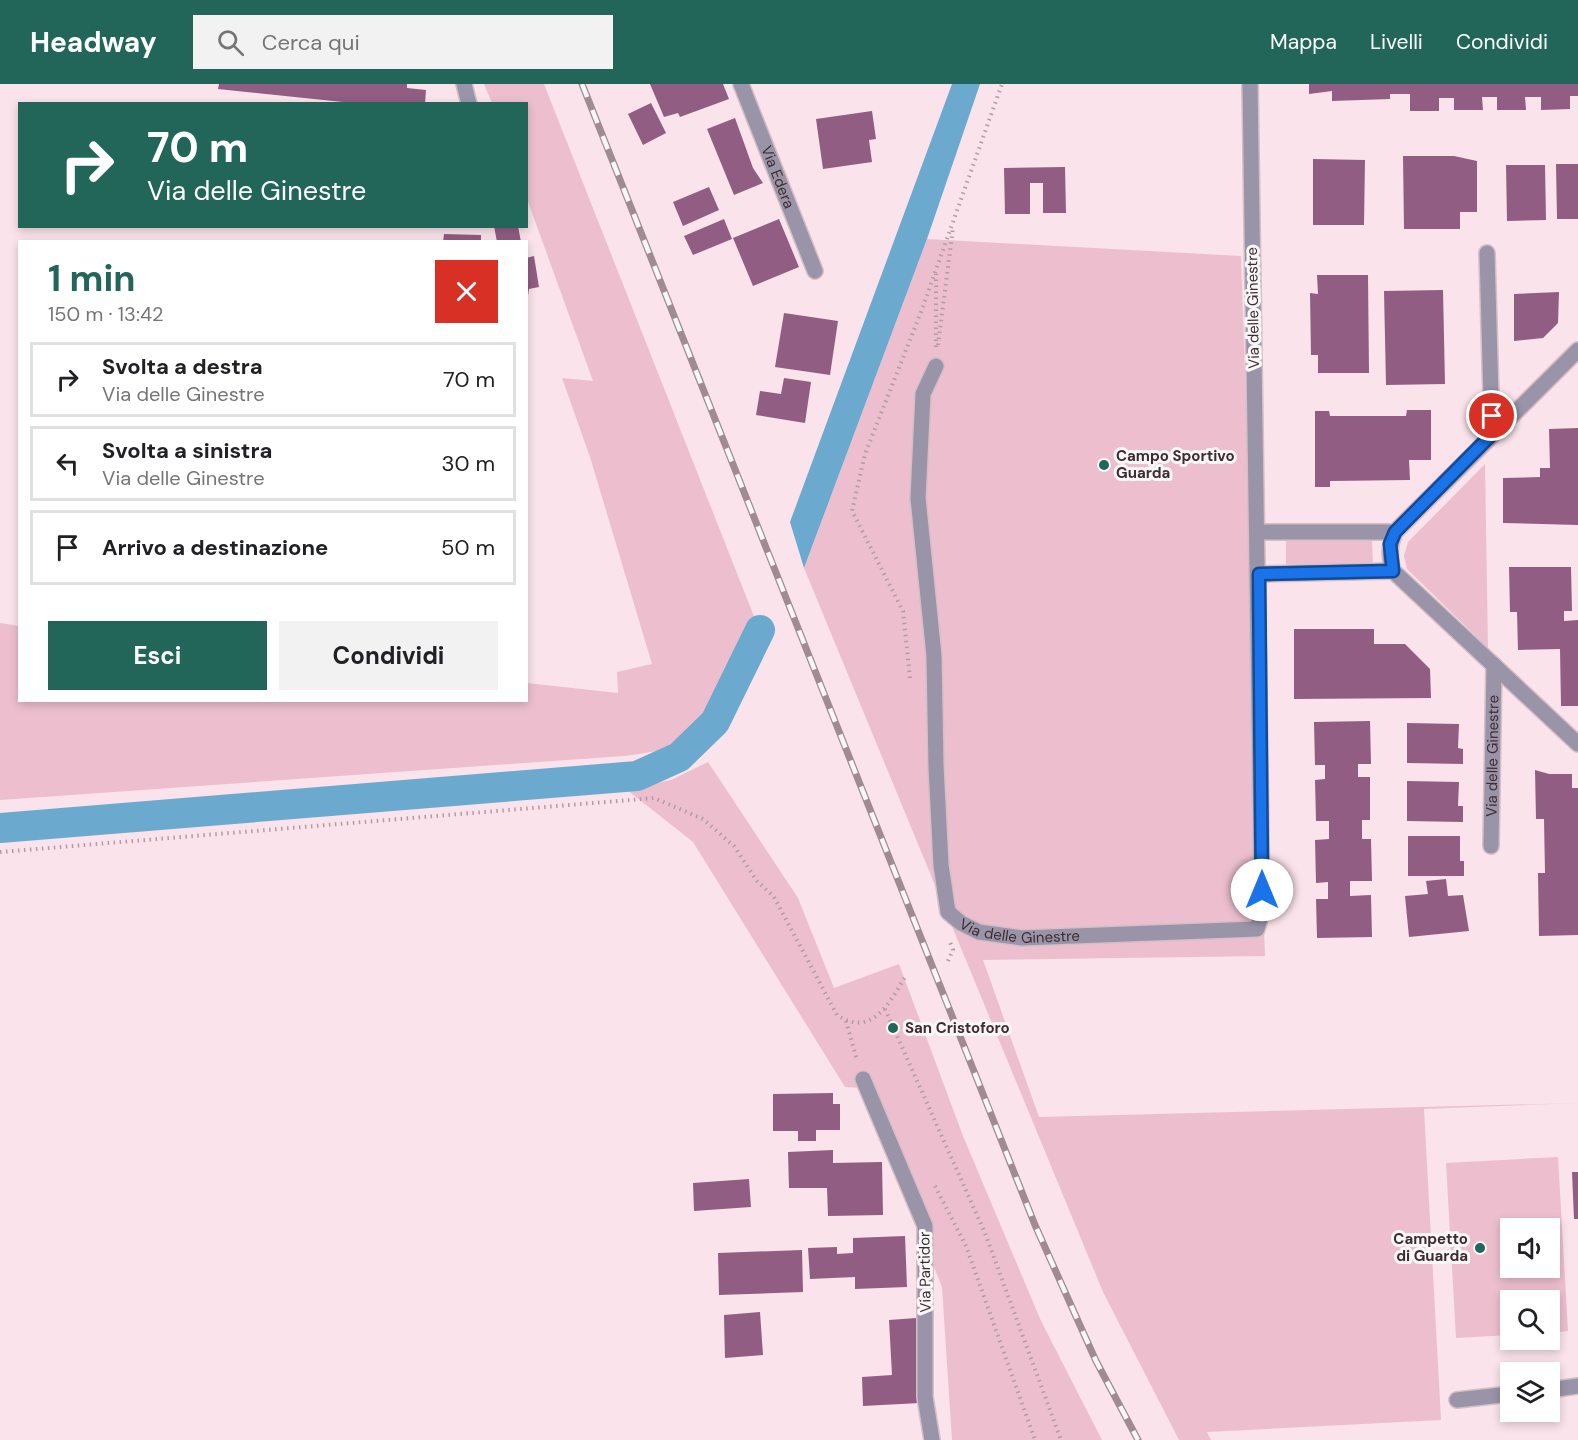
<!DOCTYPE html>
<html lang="it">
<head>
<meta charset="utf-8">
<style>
  body { margin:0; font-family:"DM Sans",sans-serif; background:#f2f2f2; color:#202124; height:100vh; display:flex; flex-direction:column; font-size:22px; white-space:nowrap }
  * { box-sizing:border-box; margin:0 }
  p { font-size:20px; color:#757577 }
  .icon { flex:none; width:33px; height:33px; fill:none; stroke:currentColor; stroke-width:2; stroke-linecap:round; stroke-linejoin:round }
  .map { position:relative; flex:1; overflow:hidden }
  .details { position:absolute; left:18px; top:156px; width:510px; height:462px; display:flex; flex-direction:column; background:#fff; border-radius:0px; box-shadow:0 3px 9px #0003 }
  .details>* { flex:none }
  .hud { position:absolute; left:18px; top:18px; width:510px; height:126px; border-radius:0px; box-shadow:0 3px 9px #0003; background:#216658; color:#fff; overflow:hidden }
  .controls { position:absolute; left:1500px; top:1134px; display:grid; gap:12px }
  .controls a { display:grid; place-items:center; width:60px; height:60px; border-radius:0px; background:#fff; box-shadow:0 3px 9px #0003; font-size:30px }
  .pin { position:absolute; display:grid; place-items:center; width:51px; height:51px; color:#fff; margin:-26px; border:3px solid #fff; border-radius:50%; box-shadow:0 2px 6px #0007 }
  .me { position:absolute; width:66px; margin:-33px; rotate:0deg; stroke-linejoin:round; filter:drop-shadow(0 0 4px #0008) }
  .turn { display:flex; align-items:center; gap:21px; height:126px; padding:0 30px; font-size:27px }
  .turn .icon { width:78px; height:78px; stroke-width:2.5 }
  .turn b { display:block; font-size:42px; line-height:51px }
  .round { display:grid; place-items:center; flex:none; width:63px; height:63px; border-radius:0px; background:#f2f2f2 }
  .head { display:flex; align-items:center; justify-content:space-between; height:102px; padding:0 30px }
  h1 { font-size:36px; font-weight:700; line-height:45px; color:#216658 }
  .action { display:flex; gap:12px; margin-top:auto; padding:12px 30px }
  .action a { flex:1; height:69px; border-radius:0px; background:#216658; color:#fff; font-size:24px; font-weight:700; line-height:69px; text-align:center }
  .action a+a { background:#f2f2f2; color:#202124 }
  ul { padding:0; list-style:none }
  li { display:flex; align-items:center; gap:18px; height:75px; margin:0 12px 9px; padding:0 18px; border:3px solid #e0e0e0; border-radius:0px }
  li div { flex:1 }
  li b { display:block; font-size:22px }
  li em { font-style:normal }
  header { display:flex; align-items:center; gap:36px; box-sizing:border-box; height:84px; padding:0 30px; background:#216658; color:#fff }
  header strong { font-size:28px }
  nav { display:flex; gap:33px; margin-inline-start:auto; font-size:21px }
  .search { width:420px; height:54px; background:#f2f2f2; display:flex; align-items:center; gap:15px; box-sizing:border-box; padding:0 21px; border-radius:0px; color:#757577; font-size:22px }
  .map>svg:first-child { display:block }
  .green { fill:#edbfce; fill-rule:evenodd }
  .water { fill:#6ba9cf }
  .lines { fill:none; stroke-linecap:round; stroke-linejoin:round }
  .canal { stroke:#6ba9cf; stroke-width:30 }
  .building { fill:#915d83 }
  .minor-casing { stroke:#d5bec5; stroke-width:18 }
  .path { stroke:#b29ca3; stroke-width:4; stroke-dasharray:1.5 4.5; stroke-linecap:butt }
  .minor { stroke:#9994a8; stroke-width:15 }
  .rail-casing { stroke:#a18b92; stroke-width:7 }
  .rail { stroke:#f7f7f7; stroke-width:4.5; stroke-dasharray:14; stroke-linecap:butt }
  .route-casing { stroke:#114b97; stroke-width:15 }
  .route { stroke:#1a73e8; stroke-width:10 }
  .poi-dot { fill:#216658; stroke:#f7f7f7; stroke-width:2 }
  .labels { text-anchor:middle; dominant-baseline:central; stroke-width:6; stroke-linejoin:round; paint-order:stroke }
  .street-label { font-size:15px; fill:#402b32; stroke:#f7f7f7 }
  .poi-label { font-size:15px; font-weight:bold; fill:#402b32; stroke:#f7f7f7; text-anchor:start }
</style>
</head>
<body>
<header>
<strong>Headway</strong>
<div class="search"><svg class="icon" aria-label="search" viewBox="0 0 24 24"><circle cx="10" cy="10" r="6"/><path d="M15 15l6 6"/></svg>Cerca qui</div>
<nav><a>Mappa</a><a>Livelli</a><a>Condividi</a></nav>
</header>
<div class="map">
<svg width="1578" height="1356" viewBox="0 0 1578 1356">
  <rect width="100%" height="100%" fill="#fae3ea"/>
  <!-- green -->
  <path class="green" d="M484,0h60l213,540c-18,36 -39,96 -75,117 -17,11 -39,12 -58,15l-624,44v-177l19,3 1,74h506l1,-17 91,10 -1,-21 35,-8 -62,-207 -28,-79 31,3 -66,-182 -1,-95 -34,-1z
    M927,155l314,17 24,700 -282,4 56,157 539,-14 -154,6 17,311 -234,12 4,8h-32l-76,-148 -299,-724z
    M1485,380l3,184 -81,-79 -3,-13 4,-14z
    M1286,456l86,1 1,23h-87z
    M708,678l90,136 36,90 65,-24 64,172 78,185 61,119h-150l-10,-153 -80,-199 -17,-1 -152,-245 -67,-53 45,-9z
    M1558,1073l10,174 -18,2v-33h-40v35l-54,3 -10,-175zM1510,1144h40v40h-40z"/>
  <!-- water -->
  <path class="water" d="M952,0h28l-53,155 -123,329 -14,-46z"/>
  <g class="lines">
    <!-- canal -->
    <path class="canal" d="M0,744l637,-52 42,-19 36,-35 45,-92"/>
  </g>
  <!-- building -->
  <path class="building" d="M219,0h188v4l19,2 -1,14h-63l-144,-15z
    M650,0h73l6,15 -49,18 -2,-4 -14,4z
    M1309,0h269v12h-8v13l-29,1v-13h-16l1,13h-29v-13h-15l1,13h-29v-12h-15v13h-29v-17h-20v5l-58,2v-10l-23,3z
    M651,19l15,30 -23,12 -15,-31z
    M872,27l4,28 -7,1 3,22 -49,7 -7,-50z
    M735,34l18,50 10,15 -29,12 -27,-66z
    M1403,72h51l23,5v51h-17v17h-56z
    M1313,75l52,1 -1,65h-51z
    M1556,80h22v55h-21z
    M1506,81h39l1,55 -39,1z
    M1065,83l1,46h-23v-30h-13v31h-25l-1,-46z
    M709,103l10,23 -36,16 -10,-24z
    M724,135l8,20 -39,16 -9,-19z
    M779,135l20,48 -46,19 -20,-48z
    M494,142h24l3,16h-24z
    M444,150l37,1v7h-38z
    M534,172l5,31 -10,2 -3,19v-50z
    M1317,191h51l1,98h-51v-18h-7l-1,-62 8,1z
    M1443,206l2,94 -59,1 -2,-94z
    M1559,208l-1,31 -15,15 -29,3v-47z
    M784,229l54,8 -8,54 -55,-8z
    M784,294l27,4 -6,41 -49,-8 4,-24 21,3z
    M1407,326h24v50h-22l1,20 -80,1v6h-15v-76h14l1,5h76z
    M1578,344v97l-75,-2v-45l37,-1v-9h10l-1,-39z
    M1509,483h62l1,44h-8v10l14,-1v86h-17l-1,-57 -42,1 -1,-38h-7z
    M1294,545h80v15h31l25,25 1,29 -137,1z
    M1370,637l1,43h-13v13h12v43h-8v19h9l1,42h-22v15l21,-1 1,42 -55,1 -1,-39h12v-17l-12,1 -1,-43 14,-1v-18h-13l-1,-41 10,-1v-14h-10l-1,-43z
    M1407,639l52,1 -1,24 5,1v15l-56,-1z
    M1535,686l14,4h23v14h6v147l-39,1 -1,-63h7l-1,-54h-8z
    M1407,697l52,1 -1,24h5v16l-56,-1z
    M1408,752h52v25h4v15h-56z
    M1446,795l2,17 15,-1 6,36 -60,6 -4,-41 23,-2 -2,-13z
    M833,1009v11h7v26h-24v11h-18v-10h-25v-37z
    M833,1066v13l49,-1 1,53 -55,1 -1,-28h-38l-1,-36z
    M1572,1088h6v47h-4z
    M749,1095l2,28 -57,4 -1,-28z
    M905,1152l2,51 -52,2v-12l-45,2 -2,-31 29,-1v7l16,-1v-15z
    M802,1166l1,42 -84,3 -1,-42z
    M760,1228l3,43 -38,3 -1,-43z
    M916,1234l4,85 -57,3 -1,-29 30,-2 -3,-55z"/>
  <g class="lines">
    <!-- minor casing -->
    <g class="minor-casing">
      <g id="minor">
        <path d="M464,0l5,20"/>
        <path id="s1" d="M741,0l74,187"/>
        <path d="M1487,169l5,181"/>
        <path d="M1578,266l-183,182c-6,14 -6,24 -2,39l185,173"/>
        <path id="s2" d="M936,282l-13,28 -5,104 16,158 2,110 5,99 7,47 13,11 18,9 43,6 235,-9 5,-17 -12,-828"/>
        <path d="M1259,448h136"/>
        <path d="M1259,490l134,-3"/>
        <path id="s3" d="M1491,762l3,-181"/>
        <path d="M863,995l62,147v171l7,43"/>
        <path d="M1550,1306l28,-4"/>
        <path d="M1457,1316l53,-6"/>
      </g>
    </g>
    <!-- path -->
    <path class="path" d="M938,261l15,-117
      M936,263v-73
      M910,594l-7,-67 -51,-100 13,-57 56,-142 81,-228
      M0,768l654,-54 49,21 31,27 23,35 17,16 63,118c34,23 52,-11 68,-38
      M948,877l5,-11 -3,-8
      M885,925l100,224 76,207
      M846,937l11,39
      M935,1102l31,60 69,194"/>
    <!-- minor -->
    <use href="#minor" class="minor"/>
    <!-- rail casing -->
    <g class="rail-casing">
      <path id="rail" d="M582,0l453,1141 61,136 42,79"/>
    </g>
    <!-- rail -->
    <use href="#rail" class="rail"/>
  </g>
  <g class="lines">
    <!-- route casing -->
    <g class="route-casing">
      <path id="route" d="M1262,806l-3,-316 134,-3 -3,-27 5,-12 97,-98v-18"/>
    </g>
    <!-- route -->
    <use href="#route" class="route"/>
  </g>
  <!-- markers -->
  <g class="poi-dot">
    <circle cx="1104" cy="381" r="6"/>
    <circle cx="893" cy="944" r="6"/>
    <circle cx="1480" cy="1164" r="6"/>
  </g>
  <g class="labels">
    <!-- street labels -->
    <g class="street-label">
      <text stroke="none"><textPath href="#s1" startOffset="100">Via Edera</textPath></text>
      <text transform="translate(1253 224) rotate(-91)">Via delle Ginestre</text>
      <text stroke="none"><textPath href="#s3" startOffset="90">Via delle Ginestre</textPath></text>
      <text stroke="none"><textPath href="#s2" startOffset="628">Via delle Ginestre</textPath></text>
      <text transform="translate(925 1188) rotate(-91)">Via Partidor</text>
    </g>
    <!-- poi labels -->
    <g class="poi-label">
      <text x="1116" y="372">Campo Sportivo<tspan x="1116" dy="17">Guarda</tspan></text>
      <text x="905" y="944">San Cristoforo</text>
      <text x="1468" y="1155" text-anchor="end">Campetto<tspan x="1468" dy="17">di Guarda</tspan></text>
    </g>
  </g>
</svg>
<div class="controls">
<a><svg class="icon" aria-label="sound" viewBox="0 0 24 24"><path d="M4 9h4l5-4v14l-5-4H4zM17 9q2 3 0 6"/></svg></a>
<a><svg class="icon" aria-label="search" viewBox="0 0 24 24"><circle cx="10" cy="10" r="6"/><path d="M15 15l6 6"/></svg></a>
<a><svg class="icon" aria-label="layers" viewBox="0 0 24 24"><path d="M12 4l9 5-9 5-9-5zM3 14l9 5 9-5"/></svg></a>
</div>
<div class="pin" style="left:1492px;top:332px;background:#d93025"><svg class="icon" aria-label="arrive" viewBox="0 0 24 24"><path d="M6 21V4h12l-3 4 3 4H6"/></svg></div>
<svg class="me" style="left:1262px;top:806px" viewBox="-20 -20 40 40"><circle r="19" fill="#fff"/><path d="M0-13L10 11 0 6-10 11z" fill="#1a73e8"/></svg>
<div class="hud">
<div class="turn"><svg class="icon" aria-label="right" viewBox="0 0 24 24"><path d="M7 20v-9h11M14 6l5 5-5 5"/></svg><div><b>70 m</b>Via delle Ginestre</div></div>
</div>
<section class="details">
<div class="head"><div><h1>1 min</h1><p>150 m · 13:42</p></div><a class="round" style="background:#d93025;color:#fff"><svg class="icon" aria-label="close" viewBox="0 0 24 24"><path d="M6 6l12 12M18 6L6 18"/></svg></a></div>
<ul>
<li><svg class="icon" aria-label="right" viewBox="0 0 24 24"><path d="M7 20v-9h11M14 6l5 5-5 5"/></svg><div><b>Svolta a destra</b><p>Via delle Ginestre</p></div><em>70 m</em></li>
<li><svg class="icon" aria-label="left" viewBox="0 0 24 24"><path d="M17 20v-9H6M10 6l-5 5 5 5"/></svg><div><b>Svolta a sinistra</b><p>Via delle Ginestre</p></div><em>30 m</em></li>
<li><svg class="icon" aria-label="arrive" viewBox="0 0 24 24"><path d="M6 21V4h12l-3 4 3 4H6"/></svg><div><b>Arrivo a destinazione</b></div><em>50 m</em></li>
</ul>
<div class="action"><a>Esci</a><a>Condividi</a></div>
</section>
</div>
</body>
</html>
